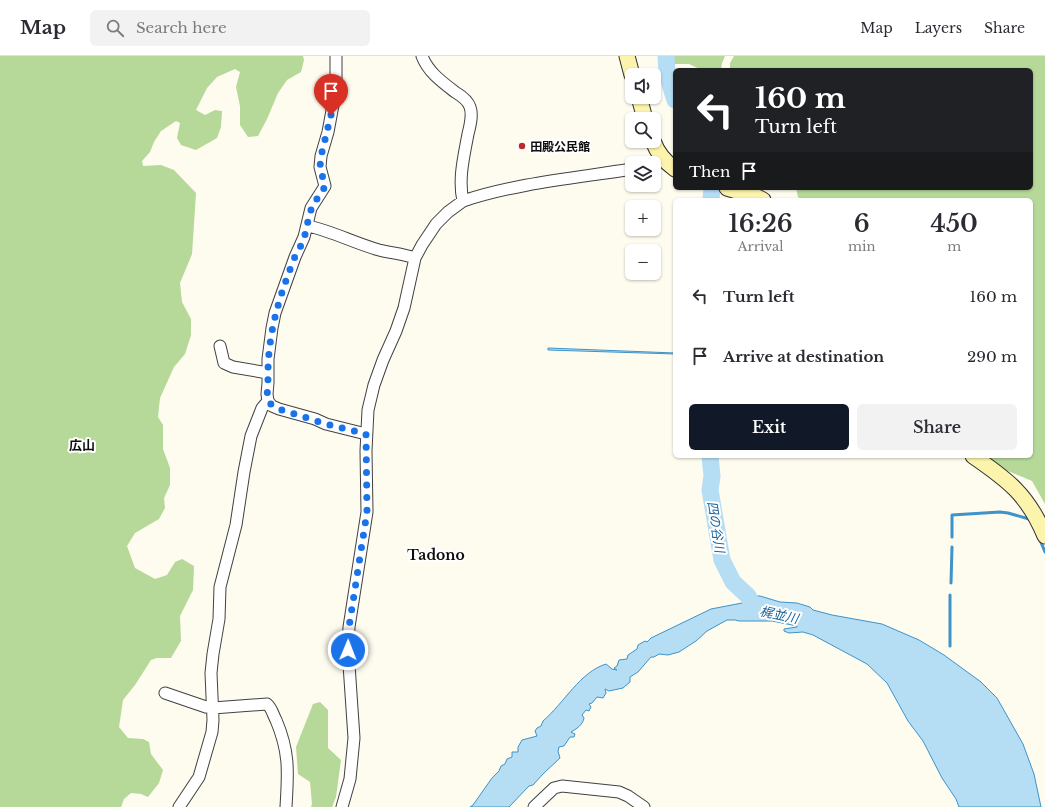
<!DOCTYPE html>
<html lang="en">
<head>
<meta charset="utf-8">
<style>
  body { margin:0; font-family:"Libre Baskerville","Noto Sans JP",serif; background:#f2f2f3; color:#2b2b33; height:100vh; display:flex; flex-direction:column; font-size:15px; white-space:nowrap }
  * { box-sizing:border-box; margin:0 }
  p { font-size:13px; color:#7c7c81 }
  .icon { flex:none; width:22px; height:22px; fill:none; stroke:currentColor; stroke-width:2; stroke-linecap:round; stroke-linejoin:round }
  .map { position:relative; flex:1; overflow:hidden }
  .details { position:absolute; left:673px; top:142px; width:360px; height:260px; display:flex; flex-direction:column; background:#fff; border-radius:6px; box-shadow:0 1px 3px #0004 }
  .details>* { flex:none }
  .top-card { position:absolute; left:673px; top:12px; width:360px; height:122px; border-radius:6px; box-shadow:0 1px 3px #0004; background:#202124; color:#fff; overflow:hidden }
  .tools { position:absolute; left:625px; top:12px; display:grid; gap:8px }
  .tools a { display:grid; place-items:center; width:36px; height:36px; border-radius:6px; background:#fff; box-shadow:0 1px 3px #0004; font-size:20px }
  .pin { position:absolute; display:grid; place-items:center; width:34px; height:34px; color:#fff; margin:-41px -17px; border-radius:50% 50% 50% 0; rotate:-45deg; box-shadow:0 0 4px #0007 }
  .pin .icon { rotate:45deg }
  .me { position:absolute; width:44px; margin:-22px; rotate:1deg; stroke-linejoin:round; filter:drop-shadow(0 0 3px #0008) }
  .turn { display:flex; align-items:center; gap:14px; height:84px; padding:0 16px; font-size:18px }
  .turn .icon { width:52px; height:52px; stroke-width:2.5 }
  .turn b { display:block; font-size:28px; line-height:34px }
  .then { display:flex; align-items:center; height:38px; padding:0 16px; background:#0003; gap:8px; font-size:15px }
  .eta { display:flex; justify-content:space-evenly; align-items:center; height:68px; text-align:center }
  .eta b { font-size:24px; font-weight:600; line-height:28px }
  .primary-button { display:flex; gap:8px; margin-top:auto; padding:8px 16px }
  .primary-button a { flex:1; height:46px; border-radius:6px; background:#111827; color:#fff; font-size:16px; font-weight:600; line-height:46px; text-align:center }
  .primary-button a+a { background:#f2f2f3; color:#2b2b33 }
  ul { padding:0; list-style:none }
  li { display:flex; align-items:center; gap:12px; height:60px; padding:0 16px }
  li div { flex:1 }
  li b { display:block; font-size:15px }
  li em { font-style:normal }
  header { display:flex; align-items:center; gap:24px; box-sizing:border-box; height:56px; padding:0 20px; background:#fff; border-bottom:1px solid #e1e1e2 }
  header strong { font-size:19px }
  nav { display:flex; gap:22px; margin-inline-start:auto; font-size:14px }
  .search { width:280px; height:36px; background:#f2f2f3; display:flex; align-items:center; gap:10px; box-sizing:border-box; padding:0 14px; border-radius:6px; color:#7c7c81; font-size:15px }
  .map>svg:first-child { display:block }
  .forest { fill:#b6d899 }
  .water { fill:#b5ddf4; stroke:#3e93c9 }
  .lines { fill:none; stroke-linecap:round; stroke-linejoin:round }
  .stream { stroke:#3e93c9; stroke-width:3 }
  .river { stroke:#b5ddf4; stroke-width:17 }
  .street-casing { stroke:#414141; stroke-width:13 }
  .secondary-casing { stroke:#303030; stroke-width:17 }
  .street { stroke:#fff; stroke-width:11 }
  .secondary { stroke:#fcf3ac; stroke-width:15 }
  .route { stroke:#1a73e8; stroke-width:7; stroke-dasharray:0 12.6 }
  .poi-dot { fill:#ba2a32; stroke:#fff; stroke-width:1.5 }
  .labels { text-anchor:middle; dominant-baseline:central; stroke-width:4; stroke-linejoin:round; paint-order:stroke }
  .poi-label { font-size:12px; font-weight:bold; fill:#0e0e0e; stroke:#fff; text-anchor:start }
  .neighbourhood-label { font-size:13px; font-weight:bold; fill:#0e0e0e; stroke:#fff }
  .water-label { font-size:13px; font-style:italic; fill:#1b649c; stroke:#fff }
  .quarter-label { font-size:14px; font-weight:bold; fill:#0e0e0e; stroke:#fff }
</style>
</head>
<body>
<header>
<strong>Map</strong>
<div class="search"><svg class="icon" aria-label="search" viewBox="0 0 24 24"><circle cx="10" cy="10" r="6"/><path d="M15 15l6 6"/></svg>Search here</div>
<nav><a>Map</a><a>Layers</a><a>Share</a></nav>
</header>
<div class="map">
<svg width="1045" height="751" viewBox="0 0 1045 751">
  <rect width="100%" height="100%" fill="#fefbef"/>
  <!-- forest -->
  <path class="forest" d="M0,0h303l1,4 -3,12 -14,8 -9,13 -11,26 -9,17 -10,1 -8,-12v-19l-4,-19 4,-15 -5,-3 -18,8 -10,11 -11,22 9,5 10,-5 7,1 -1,16 -4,11 -21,12 -15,-5 -4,-7 3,-15 -4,-2 -15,10 -7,11 -4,10 -8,9 1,5 18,-1 13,5 22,23 -4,61 -12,29 2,19 9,17v16l-6,19 -11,13 -14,31 -2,19 5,8v24l7,19v17l-6,13 1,10 -6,11 -24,14 -8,13 8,22 20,11 12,-4 8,-13 7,-3 12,7 -1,24 -13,26 1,25 -10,17h-14l-6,2 -16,25 -12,15 -4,27 9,11 15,1 6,3 2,12 12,16 -4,13 -11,14 -7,-3 -10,-1 -7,6 -3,8h-121z
    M671,0h54l-3,7 -1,7h-19l-13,-6h-14z
    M734,0h311v448l-13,-23 -31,-13 -17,-12h47v-256h-229l-4,-3 -2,-9h235v-118h-301v-7z
    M320,646l8,8v38l13,12 -5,37 -4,10h-21l1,-3 -2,-22 -12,-8 -2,-27 17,-43z"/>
  <!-- water -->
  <path class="water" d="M548,292l127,5v1l-127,-4z
    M754,540h6l20,6 17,1 13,4 3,3 19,5 50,9 37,16 25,15 37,27 16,16 26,46 11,30 7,33h-82l-3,-8 -14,-21 -19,-37 -15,-20 -21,-38 -20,-19 -54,-29 -10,-3 -14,1 -5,-2v-2l13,-2v-1l-25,-5h-33l-4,-1h-8l-20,11 -11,10 -17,11 -11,3 -9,-1 -5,3h-3l-13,15 -8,5v5l-7,6 -14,3 -4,-2 1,4 -3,5 -6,-1 -5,6 -3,1 2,3 -2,4 -3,-1 -4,5 2,3c-1,7 -8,11 -13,14l4,2 -1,3h-4l-6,9 -5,1 -1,4 2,7 -17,16 -10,11 -4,1 -20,21h-39l3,-2 19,-27 7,-7 2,-5 4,-2 2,-5 5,-2v-5h6v-5l4,-7 15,-4 -2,-5 2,-3 4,-2 2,-5c21,-18 37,-49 63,-57l6,5 5,1 -3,-2 3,-2 2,-6 8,-1 1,-4 9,-6 1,-4 7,-4 2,1 4,-4 60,-29 31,-6 2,-1 1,-4z"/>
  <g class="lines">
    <!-- stream -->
    <path class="stream" d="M952,481v-22l48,-3 8,1 21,6 1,1
      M1040,484l5,12
      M951,527l1,-36
      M950,590v-51"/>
    <!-- river -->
    <path class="river" d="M666,0c0,16 4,29 9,44
      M711,144l1,-12
      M710,400l2,20 -2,14 12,70 11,22 15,14 8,14"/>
    <!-- street casing -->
    <g class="street-casing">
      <path id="street" d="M336,0v33l-8,43 -7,24 -1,11 5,19 -14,22 -7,29 -9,20 -20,56 -3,15 -4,31v24l-1,11 1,7 4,5 7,3 36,10 11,5 40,10
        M422,0c6,16 20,26 33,36 5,3 13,8 15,15 3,8 0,19 -2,27 -4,22 -10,45 -5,67 54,-18 113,-23 169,-32
        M308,170c24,5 46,17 71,24 12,3 24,4 36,8
        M220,290l4,17 9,4 35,6
        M165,637l41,14 7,1 54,-4c5,4 6,11 9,16 14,33 12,53 10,87
        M179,751l20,-30 13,-45 1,-12 -2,-47 2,-19 6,-35 1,-32 16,-62 8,-53 7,-36 11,-28 6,-7
        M342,751l8,-28 4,-41 -6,-88 1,-23 18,-115 -1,-61 2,-41 6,-25 9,-25 13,-29 8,-23 11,-50 7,-13 14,-21 12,-12 15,-11
        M534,751l20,-19 8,-2 57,6 9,4 16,11"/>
    </g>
    <!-- secondary casing -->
    <g class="secondary-casing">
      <path id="secondary" d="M627,0l5,19
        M639,41l6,22
        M653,85c4,11 12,21 22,28
        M727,132l30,9 6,3
        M973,400c35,24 55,39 72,80"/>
    </g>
    <!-- street -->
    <use href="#street" class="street"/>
    <!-- secondary -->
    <use href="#secondary" class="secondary"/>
  </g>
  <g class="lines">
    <!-- route -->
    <path class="route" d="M331,59l-10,41 -1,11 5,19c-4,9 -11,15 -14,24 -4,11 -4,22 -9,33 -2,5 -6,10 -8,16 -16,41 -27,78 -26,122 0,14 -5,21 11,28l47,15 40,10 1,78 -18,115 -1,23"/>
  </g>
  <!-- markers -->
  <circle class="poi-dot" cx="522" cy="90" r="4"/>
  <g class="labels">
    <!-- poi labels -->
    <g class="poi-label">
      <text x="530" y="90">田殿公民館</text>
    </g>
    <!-- neighbourhood labels -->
    <g class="neighbourhood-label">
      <text x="82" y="389">広山</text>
    </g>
    <!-- water labels -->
    <g class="water-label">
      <text transform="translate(716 471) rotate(81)">四の谷川</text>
      <text transform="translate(779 559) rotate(12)">梶並川</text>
    </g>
    <!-- quarter labels -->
    <g class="quarter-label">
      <text x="436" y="499">Tadono</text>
    </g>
  </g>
</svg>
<div class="tools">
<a><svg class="icon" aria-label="sound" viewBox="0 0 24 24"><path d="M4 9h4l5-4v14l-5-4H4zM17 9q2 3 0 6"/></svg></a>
<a><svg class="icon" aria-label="search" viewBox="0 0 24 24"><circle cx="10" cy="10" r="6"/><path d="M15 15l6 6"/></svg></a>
<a><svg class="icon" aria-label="layers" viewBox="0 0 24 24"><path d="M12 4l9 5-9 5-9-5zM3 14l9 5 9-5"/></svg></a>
<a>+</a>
<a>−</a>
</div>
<div class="pin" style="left:331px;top:59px;background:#d93025"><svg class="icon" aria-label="arrive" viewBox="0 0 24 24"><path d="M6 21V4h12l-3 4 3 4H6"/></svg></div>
<svg class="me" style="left:348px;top:594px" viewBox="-20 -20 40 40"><circle r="17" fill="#1a73e8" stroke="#fff" stroke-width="3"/><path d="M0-11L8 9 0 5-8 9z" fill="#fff"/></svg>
<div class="top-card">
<div class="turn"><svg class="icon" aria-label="left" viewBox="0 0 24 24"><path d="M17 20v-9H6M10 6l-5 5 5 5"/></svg><div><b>160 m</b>Turn left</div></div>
<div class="then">Then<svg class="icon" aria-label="arrive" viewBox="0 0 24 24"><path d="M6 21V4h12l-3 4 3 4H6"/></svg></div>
</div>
<section class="details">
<div class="eta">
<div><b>16:26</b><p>Arrival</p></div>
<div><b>6</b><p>min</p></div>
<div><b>450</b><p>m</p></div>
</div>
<ul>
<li><svg class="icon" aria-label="left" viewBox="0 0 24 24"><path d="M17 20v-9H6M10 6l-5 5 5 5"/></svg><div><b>Turn left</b></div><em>160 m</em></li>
<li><svg class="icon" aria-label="arrive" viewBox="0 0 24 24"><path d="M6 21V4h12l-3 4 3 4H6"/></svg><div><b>Arrive at destination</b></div><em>290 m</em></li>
</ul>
<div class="primary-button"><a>Exit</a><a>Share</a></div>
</section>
</div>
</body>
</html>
